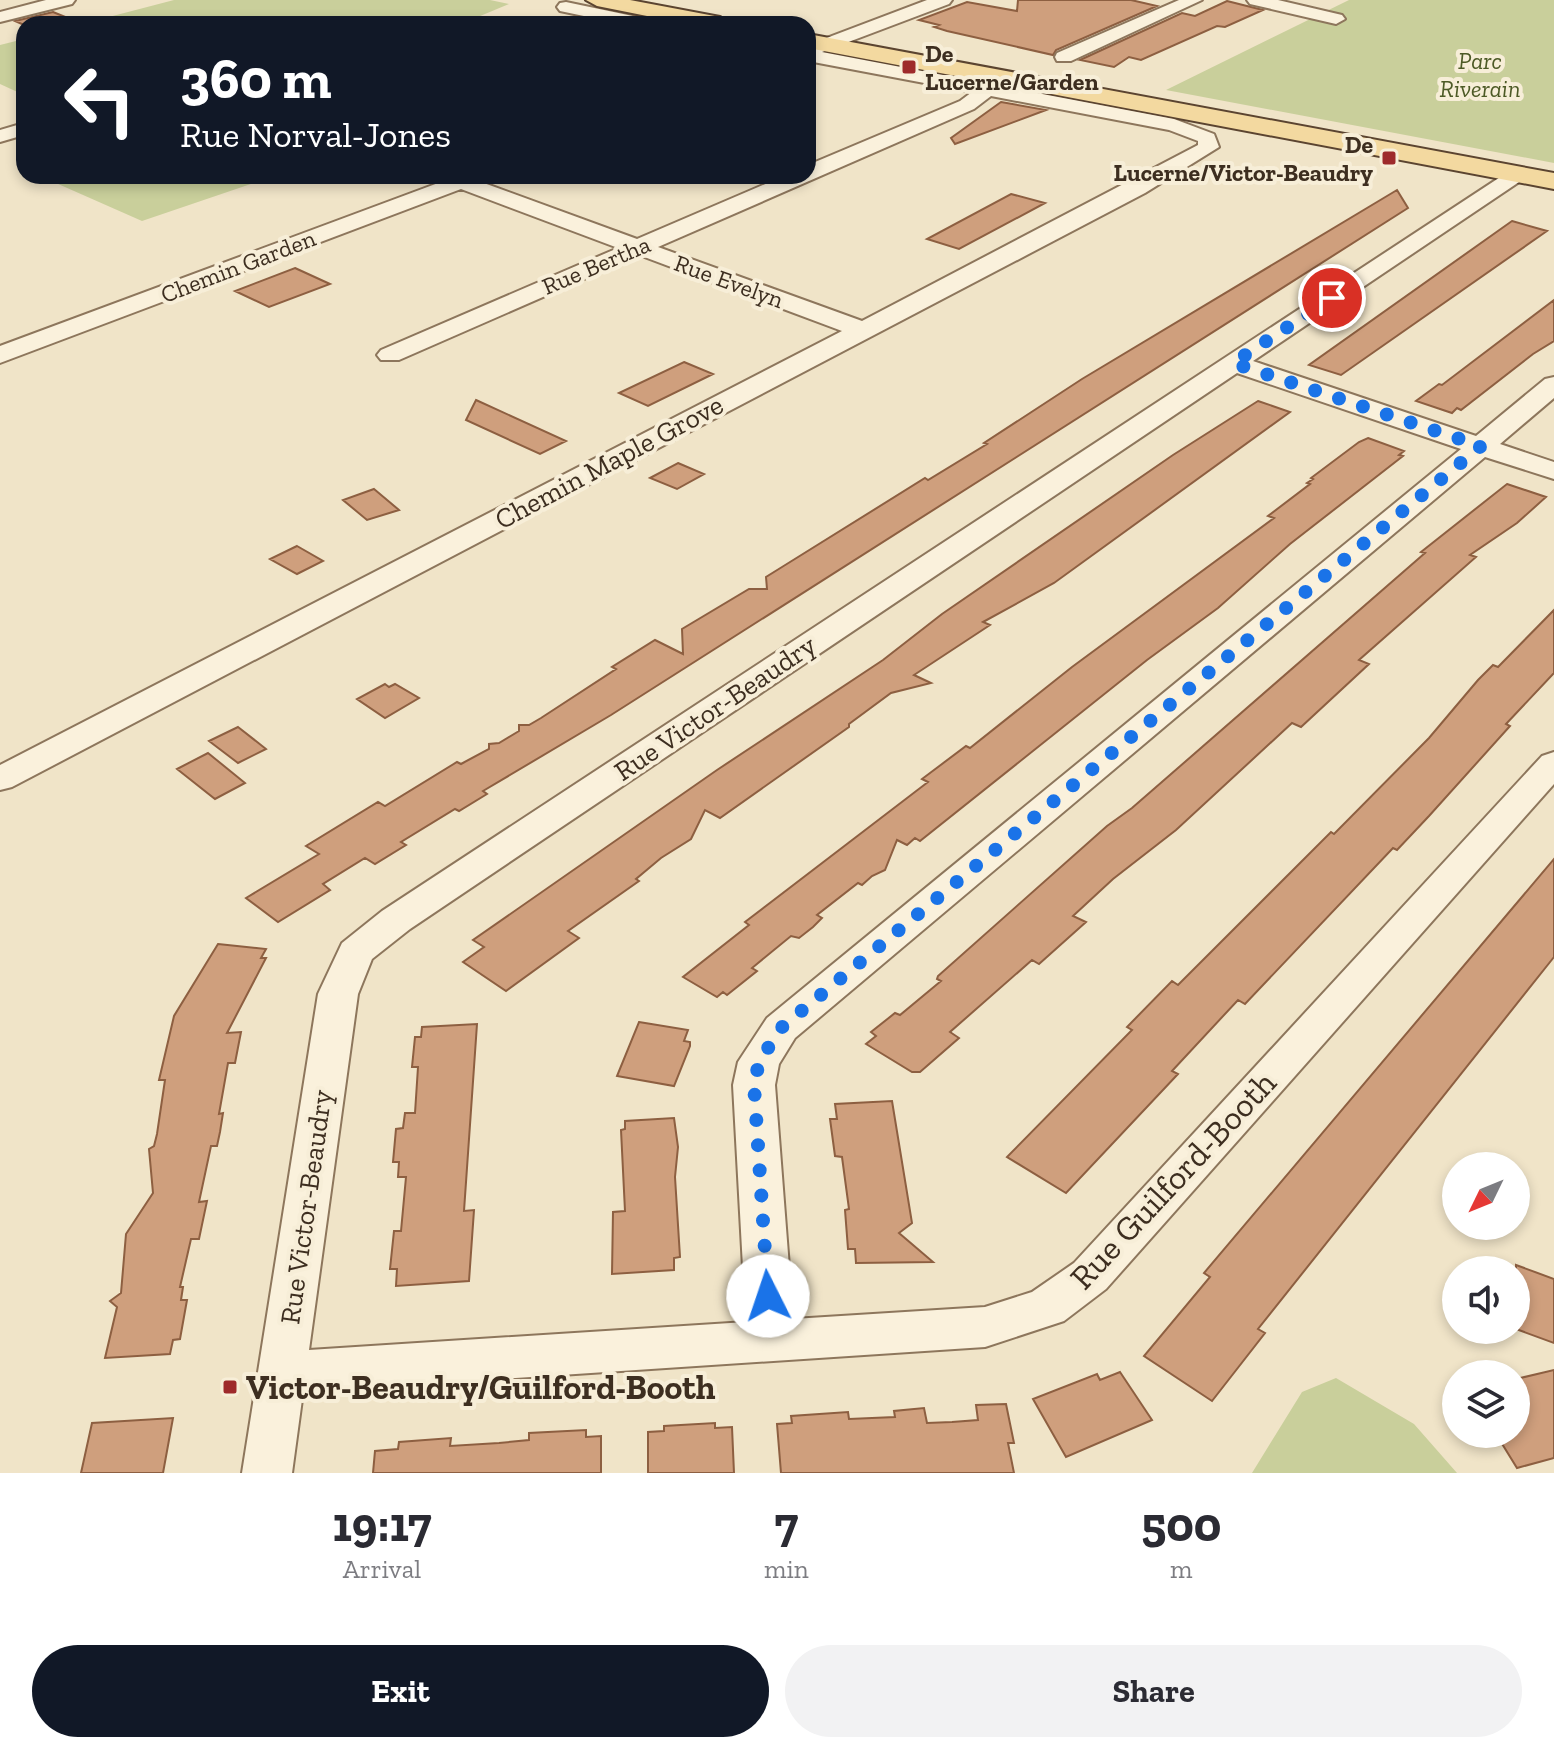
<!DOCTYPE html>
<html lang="en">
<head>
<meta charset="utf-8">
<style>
  body { margin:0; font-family:"Zilla Slab",serif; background:#f2f2f3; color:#2b2b33; height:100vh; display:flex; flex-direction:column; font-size:30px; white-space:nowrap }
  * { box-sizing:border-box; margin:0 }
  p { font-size:26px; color:#7c7c81 }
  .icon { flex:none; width:44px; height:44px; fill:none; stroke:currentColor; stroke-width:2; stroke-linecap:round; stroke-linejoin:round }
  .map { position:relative; height:1473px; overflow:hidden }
  .drawer { display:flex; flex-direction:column; background:#fff; flex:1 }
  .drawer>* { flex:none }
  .guide { position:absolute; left:16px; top:16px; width:800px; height:168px; border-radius:24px; box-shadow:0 4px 12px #0003; background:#111827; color:#fff; overflow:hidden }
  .needle { width:52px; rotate:227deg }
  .fabs { position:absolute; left:1442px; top:1152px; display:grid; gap:16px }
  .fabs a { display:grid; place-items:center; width:88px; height:88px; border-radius:50%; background:#fff; box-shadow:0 4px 12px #0003; font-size:40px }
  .pin { position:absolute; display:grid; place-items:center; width:68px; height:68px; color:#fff; margin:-34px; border:4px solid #fff; border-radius:50%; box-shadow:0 2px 8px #0007 }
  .me { position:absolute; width:88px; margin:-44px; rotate:356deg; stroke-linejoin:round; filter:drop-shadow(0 0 6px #0008) }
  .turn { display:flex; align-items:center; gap:28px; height:168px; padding:0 32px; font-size:36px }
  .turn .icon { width:104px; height:104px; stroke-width:2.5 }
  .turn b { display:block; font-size:56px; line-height:68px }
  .eta { display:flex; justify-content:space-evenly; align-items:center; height:136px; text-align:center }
  .eta b { font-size:48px; font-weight:700; line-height:56px }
  .button { display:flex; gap:16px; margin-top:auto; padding:16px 32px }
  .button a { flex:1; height:92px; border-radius:48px; background:#111827; color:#fff; font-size:32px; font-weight:700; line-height:92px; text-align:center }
  .button a+a { background:#f2f2f3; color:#2b2b33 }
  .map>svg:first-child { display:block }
  .green { fill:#c9cf9b }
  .building { fill:#cf9f7d; stroke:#8d5f41; stroke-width:2 }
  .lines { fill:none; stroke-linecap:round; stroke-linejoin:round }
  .minor-casing { stroke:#8d765c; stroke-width:4 }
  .major-casing { stroke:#5b4430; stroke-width:4 }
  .minor { fill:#faf1dc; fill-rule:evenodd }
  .major { fill:#f3d9a0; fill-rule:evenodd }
  .route { stroke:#1a73e8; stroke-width:14; stroke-dasharray:0 25.2 }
  .poi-dot { fill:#9e2a2b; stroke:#f7eed8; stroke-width:3 }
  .labels { text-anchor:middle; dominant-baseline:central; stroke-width:8; stroke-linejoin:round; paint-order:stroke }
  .far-poi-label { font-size:24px; font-weight:bold; fill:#3d2e20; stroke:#f7eed8; text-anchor:start }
  .far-park-label { font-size:24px; font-style:italic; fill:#4d5a26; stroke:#f7eed8 }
  .far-street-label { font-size:24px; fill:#3d2e20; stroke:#f7eed8 }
  .street-label { font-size:28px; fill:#3d2e20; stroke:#f7eed8 }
  .near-street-label { font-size:34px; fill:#3d2e20; stroke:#f7eed8 }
  .near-poi-label { font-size:34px; font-weight:bold; fill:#3d2e20; stroke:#f7eed8; text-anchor:start }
</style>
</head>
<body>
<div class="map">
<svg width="1554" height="1473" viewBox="0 0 1554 1473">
  <rect width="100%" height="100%" fill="#f0e4c8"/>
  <!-- green -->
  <path class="green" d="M174,0h316l19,4 -48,20h-379z
    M1349,0h205v163l-388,-73z
    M24,39v56l-24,-11v-39z
    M40,176h234l-132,45z
    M1336,1378l78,46 43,49h-205l50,-81z"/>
  <!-- building -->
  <path class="building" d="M1018,0h113l26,6 -101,44 -3,5 -106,-24 -13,-4 5,-2 -20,-5 48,-18 50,9z
    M1227,1l36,9 -38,17 -8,-1 -76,34 -12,-3 -15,10 -34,-7 102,-47 13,3z
    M53,12l15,6 -44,7 -9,-4z
    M1001,102l45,8 -91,34 -4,-6z
    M1397,190l11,18 -797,507 -128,76 4,3 -28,17 -4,-2 -54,33 5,3 -31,19 -10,-6 -42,26 7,6 -52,32 -32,-24 73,-44 -13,-8 72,-44 7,4 72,-44 4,2 28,-15v-5l10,-1 20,-12v-6h10l12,-7 75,-49 -4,-2 43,-27 28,14 -1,-25 67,-40h18l-1,-12 16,-10 143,-89 3,2 59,-36 -3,-1 98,-64z
    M1011,194l34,9 -86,46 -32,-10z
    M1512,221l35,10 -206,144 -32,-10z
    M295,268l35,16 -61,23 -34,-16z
    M1554,300v41l-21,13 -72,56 -4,-2 -5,5 -36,-12 23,-17 3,1z
    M684,362l29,12 -65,32 -29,-13z
    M476,400l90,41 -26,13 -74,-34z
    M1258,401l32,11 -236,171 -71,39 7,3 -76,50 17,8 -40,10 -42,31v3l-129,91 -15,-8 -14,29 -30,19 -25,21 3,2 -71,50 11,7 -73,53 -43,-29 21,-15 -11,-7 244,-170 166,-110 59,-46 231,-159z
    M1368,438l36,13 -5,4 4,1 -113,88 -72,64 -71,52 -227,181 -5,-3 -8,7 -10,-5 -12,30 -13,6 -10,9 -4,-2 -41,32 5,3 -9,9 -14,11 -8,-2 -39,32 5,3 -30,24 -4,-3 -6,5 -34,-20 66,-52 -4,-3 183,-140 -6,-3 44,-33 4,2 102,-81 202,-149 -6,-2 42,-32 -3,-1 6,-4 -2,-1 48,-36z
    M678,463l26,11 -27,15 -27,-11z
    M1507,484l39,13 -29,26 -47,32 6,2 -117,103 10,4 -68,63 -9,-4 -116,107 -63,49 -40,37 13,6 -47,42 -7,-4 -82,72 9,6 -39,34h-8l-46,-28 10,-8 -5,-4 24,-19 5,2 41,-34 -4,-2 1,-3 169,-150 25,-18 293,-255 -4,-1z
    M374,489l25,21 -32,10 -24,-20z
    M297,546l26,15 -26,13 -27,-15z
    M1554,610v63l-48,51 4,2 -81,90 -32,34 -4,-2 -148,156 -7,-4 -66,71 6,3 -112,119 -59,-36 125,-127 -5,-3 45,-46 6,4 153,-153 3,2 95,-96 49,-58 15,-15 5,2z
    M385,684l4,3 6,-3 24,14 -34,20 -28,-19z
    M238,727l28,22 -28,14 -29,-22z
    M208,753l37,30 -30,16 -38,-30z
    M1554,859v98l-296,372 7,4 -53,68 -68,-45 66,-79 -6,-4z
    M218,944l48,5 -5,9h5l-39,75 14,-1 -6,31h-7l-9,51 4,-1 -3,19 -3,14h-6l-12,56 8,-1 -8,38h-8l-11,48h3l-2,13h6l-7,39 -7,1 -3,14 -65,4 12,-51 -7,-6 11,-8 5,-59 27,-41 -4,-44 5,-3 3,-12 8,-54h-6l15,-64z
    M639,1022l49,8 -4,11 6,1v4l-16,40 -57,-10z
    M477,1024l-13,187 10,-1 -5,71 -73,5 1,-17h-7l4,-38h7l5,-54h-8l1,-15h-6l3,-33 7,-1 2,-15h10l3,-46h-6l3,-30h6l1,-10z
    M892,1101l20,122 -13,10 34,29 -77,1 -1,-14h-7l-3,-39 4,-1 -7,-52 -7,-1 -5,-37h7l-2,-15z
    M674,1118l4,29 -3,30 5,80 -6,1v12l-62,4 1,-62 12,-1 -4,-81 4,-1v-8z
    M1516,1265l38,14v64l-38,-14z
    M1554,1370v88l-37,10 -21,-34h20v-55z
    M1120,1372l32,48 -86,37 -33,-58 64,-25 3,6z
    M1006,1404l8,39h-6l6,30h-233l-4,-49 15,-1 -1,-7 57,-4 1,7 46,-2 -1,-6 30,-3 3,15 25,-1 26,-2 -2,-15z
    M173,1418l-10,55h-82l11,-50z
    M715,1423v5l17,-1 2,46h-86v-41l16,-1v-5z
    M586,1430v7l15,-1v37h-228l2,-22 23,-2 1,-7 52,-4 -1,8 49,-3 30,-3v-7z"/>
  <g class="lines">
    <!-- minor casing -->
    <g class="minor-casing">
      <path id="minor" d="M46,0h29l-3,4 -72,18v-10z
        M927,0h25l-3,4 -127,48 352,67 40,15 5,13 -74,46 -1133,594 -12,3v-25l842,-434 -203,-76 -240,105h-18l-4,-5 4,-5 237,-102 -157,-59 -461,174v-17l457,-170h31l-7,6 156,57 147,-63h24v-11l152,-64 12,-9 -164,-31v-16zM991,96l178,34 29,11v4l-336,176 -204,-74 316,-138z
        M1179,0h23l-131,61h-14l-2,-4 2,-4z
        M1247,0h31l64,15 3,4 -9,5 -86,-20z
        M566,2l81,17 9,5h-34l-62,-13 -3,-4 3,-4z
        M24,123v12l-24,7v-12z
        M1518,168l7,2 4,4 -4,4 -272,183 223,75 69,-57 9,-2v21l-54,46 54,18v17l-69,-22 -690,581 -16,26 -4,21 18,234 192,-12 47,-15 42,-29 468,-507 12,-4v32l-448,505 -42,32 -79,26 -682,45 -11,81h-50l76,-479 24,-51 40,-32 1129,-741zM1237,373l224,76 -694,569 -29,44 -5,23 13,237 -437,28 49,-356 14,-35 38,-30z"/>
    </g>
    <!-- major casing -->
    <g class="major-casing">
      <path id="major" d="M586,0h44l90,17 11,7h-44l-90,-18z
        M808,34l746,139v16l-746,-141z"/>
    </g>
    <!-- minor -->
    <use href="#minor" class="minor"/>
    <!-- major -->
    <use href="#major" class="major"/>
  </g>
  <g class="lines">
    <!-- route -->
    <path class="route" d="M768,1296l-14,-211 5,-23 22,-34 700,-582 -248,-83 99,-65"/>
  </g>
  <!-- markers -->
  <g class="poi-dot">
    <rect x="901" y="59" width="16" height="16" rx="4"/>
    <rect x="1381" y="150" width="16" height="16" rx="4"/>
    <rect x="222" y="1379" width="16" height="16" rx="4"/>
  </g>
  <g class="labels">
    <!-- far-poi labels -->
    <g class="far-poi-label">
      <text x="925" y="53">De<tspan x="925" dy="28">Lucerne/Garden</tspan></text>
      <text x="1373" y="144" text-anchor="end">De<tspan x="1373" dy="28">Lucerne/Victor-Beaudry</tspan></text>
    </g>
    <!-- far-park labels -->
    <g class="far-park-label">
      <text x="1480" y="60">Parc<tspan x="1480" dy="28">Riverain</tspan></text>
    </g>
    <!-- far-street labels -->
    <g class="far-street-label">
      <text transform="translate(596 265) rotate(-23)">Rue Bertha</text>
      <text transform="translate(238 266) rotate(-21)">Chemin Garden</text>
      <text transform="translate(729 281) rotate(20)">Rue Evelyn</text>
    </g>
    <!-- street labels -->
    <g class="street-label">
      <text transform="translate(609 462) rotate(-28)">Chemin Maple Grove</text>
      <text transform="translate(715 708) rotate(-34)">Rue Victor-Beaudry</text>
      <text transform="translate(306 1207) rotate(-82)">Rue Victor-Beaudry</text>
    </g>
    <!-- near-street labels -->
    <g class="near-street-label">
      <text transform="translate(1173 1180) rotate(-47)">Rue Guilford-Booth</text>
    </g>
    <!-- near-poi labels -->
    <g class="near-poi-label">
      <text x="246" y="1387">Victor-Beaudry/Guilford-Booth</text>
    </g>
  </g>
</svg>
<div class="fabs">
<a><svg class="needle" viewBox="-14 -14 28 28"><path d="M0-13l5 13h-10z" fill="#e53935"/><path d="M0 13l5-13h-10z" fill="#7c7c81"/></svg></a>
<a><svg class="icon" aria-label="sound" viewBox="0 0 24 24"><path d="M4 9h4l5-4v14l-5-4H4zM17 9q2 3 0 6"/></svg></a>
<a><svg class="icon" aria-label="layers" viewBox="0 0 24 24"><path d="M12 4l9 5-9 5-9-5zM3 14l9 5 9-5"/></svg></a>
</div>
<div class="pin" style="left:1332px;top:298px;background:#d93025"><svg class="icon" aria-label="arrive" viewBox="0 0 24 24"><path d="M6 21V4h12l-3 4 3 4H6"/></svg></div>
<svg class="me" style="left:768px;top:1296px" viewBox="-20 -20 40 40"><circle r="19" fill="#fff"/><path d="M0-13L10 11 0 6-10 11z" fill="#1a73e8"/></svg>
<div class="guide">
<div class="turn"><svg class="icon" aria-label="left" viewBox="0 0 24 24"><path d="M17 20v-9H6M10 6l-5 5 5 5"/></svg><div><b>360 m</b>Rue Norval-Jones</div></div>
</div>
</div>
<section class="drawer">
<div class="eta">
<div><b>19:17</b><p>Arrival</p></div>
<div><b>7</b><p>min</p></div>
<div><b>500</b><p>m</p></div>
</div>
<div class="button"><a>Exit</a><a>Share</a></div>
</section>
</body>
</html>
